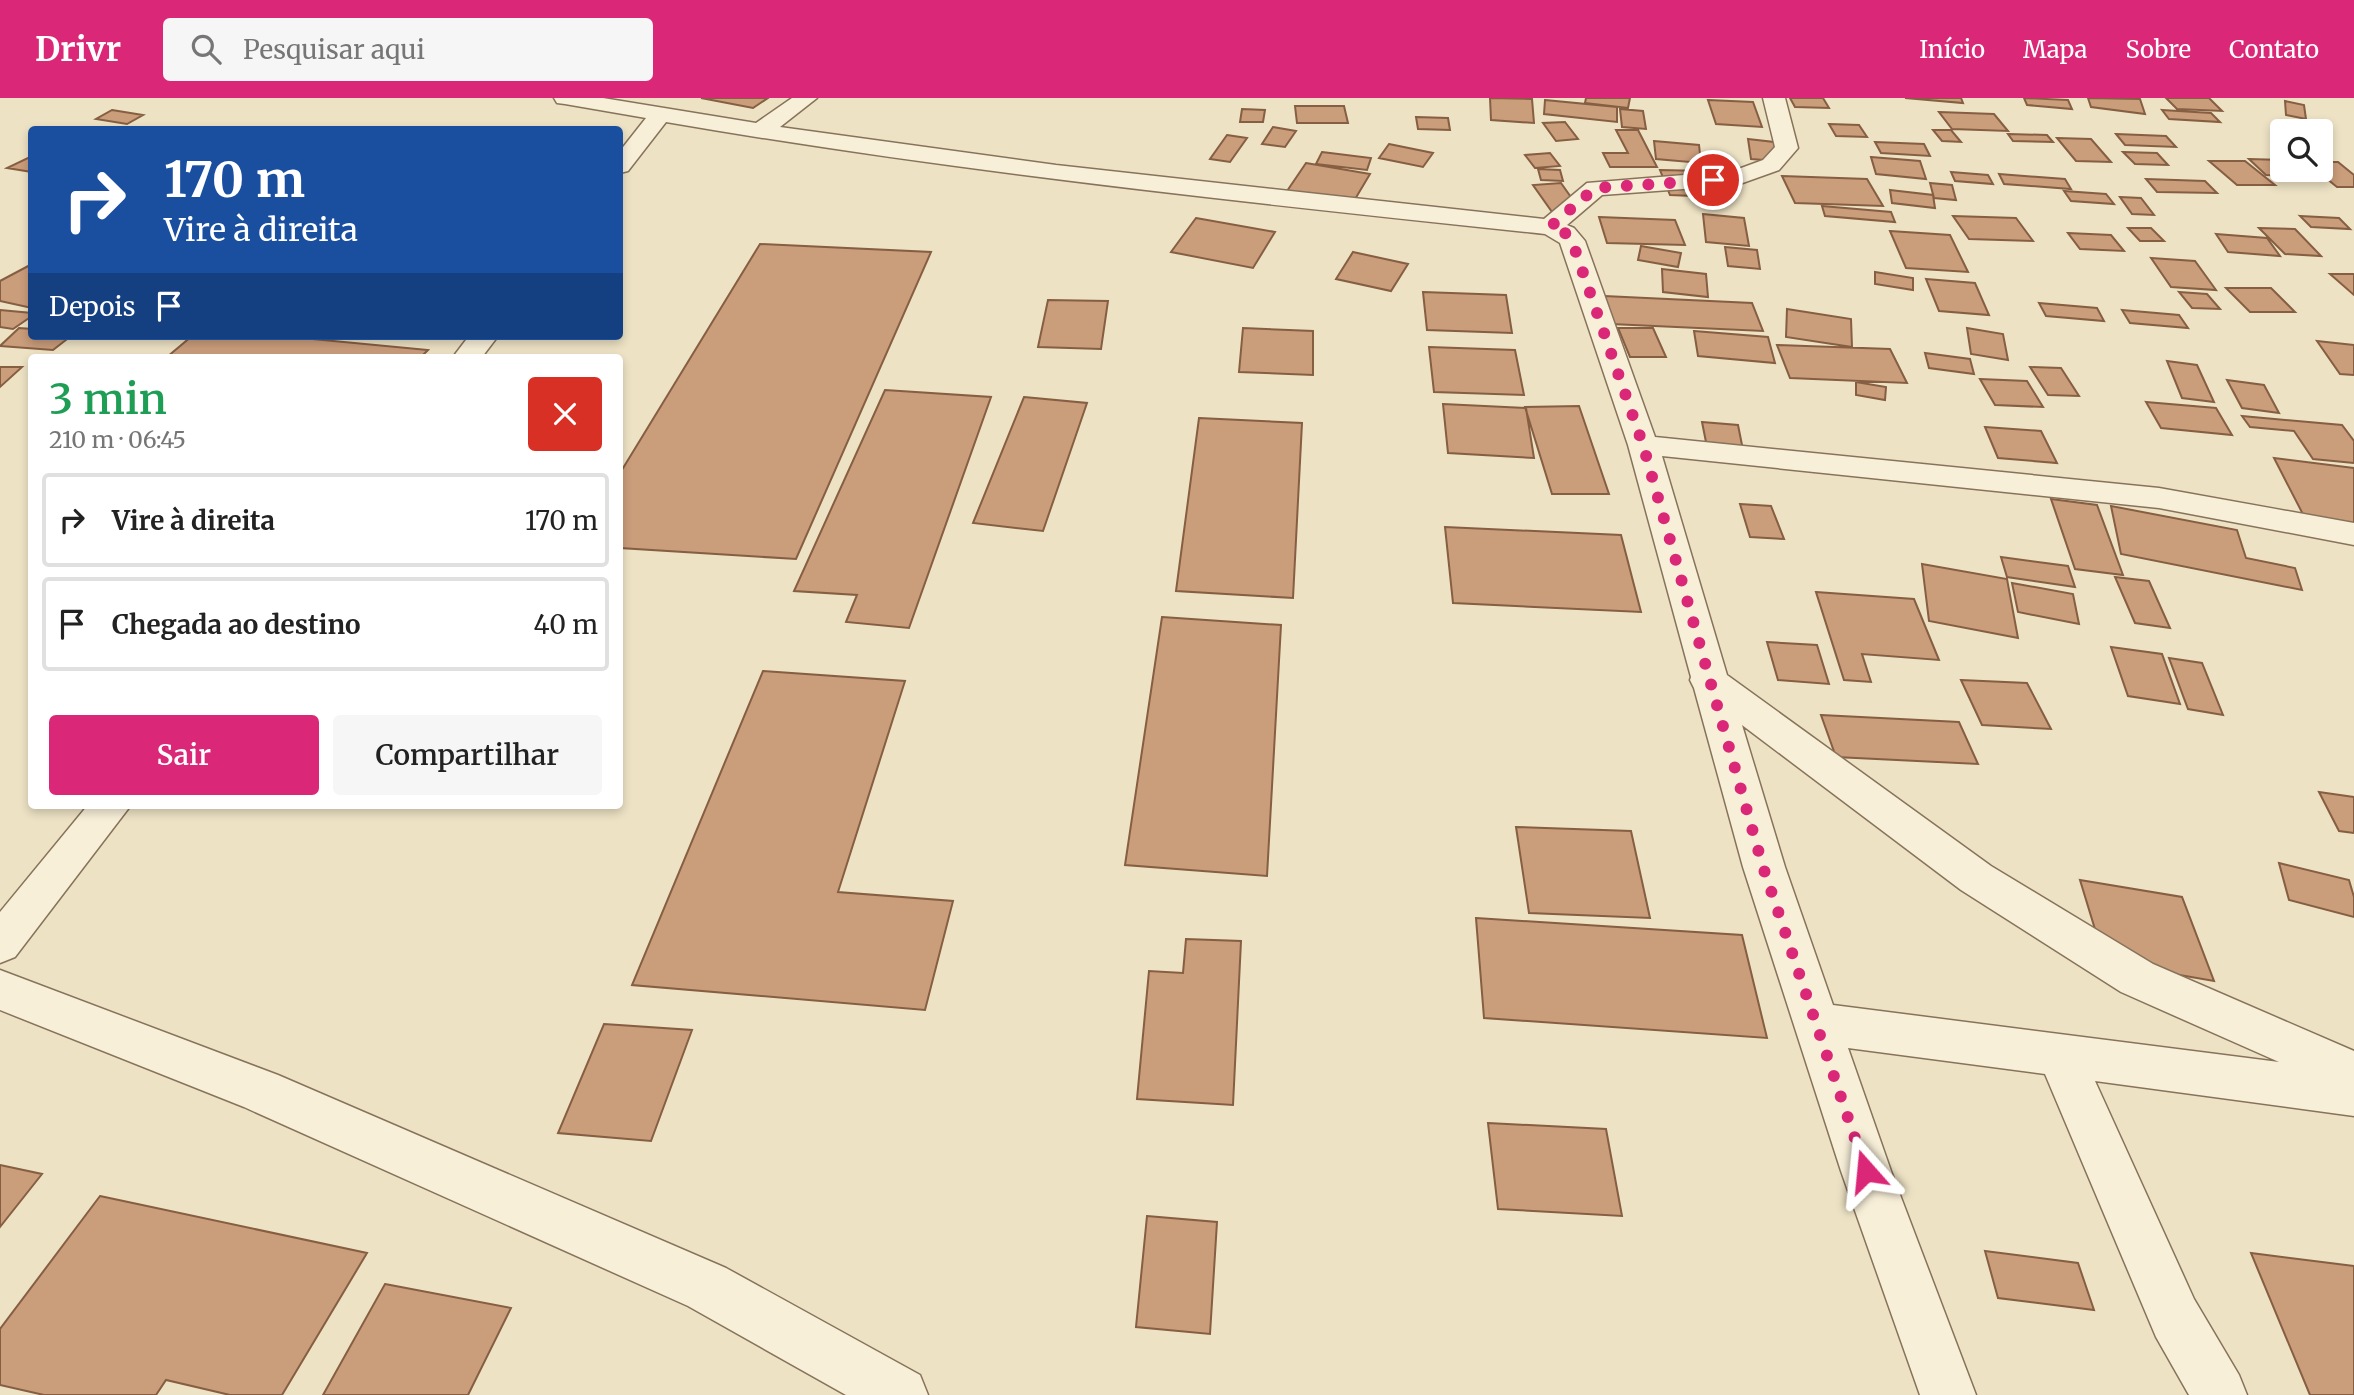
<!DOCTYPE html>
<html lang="pt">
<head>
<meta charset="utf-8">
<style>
  body { margin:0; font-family:Merriweather,serif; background:#f6f6f6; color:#222; height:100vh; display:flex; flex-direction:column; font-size:26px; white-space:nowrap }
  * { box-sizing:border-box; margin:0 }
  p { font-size:23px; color:#767676 }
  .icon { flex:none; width:38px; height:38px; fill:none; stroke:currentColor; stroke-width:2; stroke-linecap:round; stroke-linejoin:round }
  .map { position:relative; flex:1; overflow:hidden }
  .details { position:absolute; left:28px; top:256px; width:595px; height:455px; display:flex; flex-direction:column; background:#fff; border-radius:7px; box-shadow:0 4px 10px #0003 }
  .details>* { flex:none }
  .hud { position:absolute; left:28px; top:28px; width:595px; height:214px; border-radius:7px; box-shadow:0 4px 10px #0003; background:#1a4fa0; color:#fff; overflow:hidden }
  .controls { position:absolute; left:2270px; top:21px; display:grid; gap:14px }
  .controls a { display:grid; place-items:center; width:63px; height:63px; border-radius:7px; background:#fff; box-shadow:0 4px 10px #0003; font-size:35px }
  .pin { position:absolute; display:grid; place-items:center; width:60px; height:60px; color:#fff; margin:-30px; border:4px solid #fff; border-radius:50%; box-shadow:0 2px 7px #0007 }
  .me { position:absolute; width:77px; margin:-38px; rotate:342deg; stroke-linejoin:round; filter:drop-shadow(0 0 5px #0008) }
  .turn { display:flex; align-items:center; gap:24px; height:147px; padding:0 21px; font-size:32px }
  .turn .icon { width:91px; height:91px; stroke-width:2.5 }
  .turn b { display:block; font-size:49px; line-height:60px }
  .then { display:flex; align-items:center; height:66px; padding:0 21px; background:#0003; gap:14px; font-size:26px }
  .round { display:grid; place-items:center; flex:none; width:74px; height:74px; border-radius:7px; background:#f6f6f6 }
  .summary { display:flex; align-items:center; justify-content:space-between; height:119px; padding:0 21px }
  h1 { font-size:42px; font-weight:600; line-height:52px; color:#1e9e55 }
  .button { display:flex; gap:14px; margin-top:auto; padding:14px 21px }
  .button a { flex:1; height:80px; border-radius:7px; background:#db2777; color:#fff; font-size:28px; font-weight:600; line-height:80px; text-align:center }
  .button a+a { background:#f6f6f6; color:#222 }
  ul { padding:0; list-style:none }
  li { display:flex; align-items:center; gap:21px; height:94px; margin:0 14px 10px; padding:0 7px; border:4px solid #e0e0e0; border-radius:7px }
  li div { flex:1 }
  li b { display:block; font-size:26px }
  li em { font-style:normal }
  header { display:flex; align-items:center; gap:42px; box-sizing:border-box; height:98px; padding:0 35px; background:#db2777; color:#fff }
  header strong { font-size:33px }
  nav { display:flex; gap:38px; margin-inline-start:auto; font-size:24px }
  .search { width:490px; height:63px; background:#f6f6f6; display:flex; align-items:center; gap:18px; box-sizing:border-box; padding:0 24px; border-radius:7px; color:#767676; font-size:26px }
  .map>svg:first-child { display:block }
  .building { fill:#ca9d7b; stroke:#865e42; stroke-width:2 }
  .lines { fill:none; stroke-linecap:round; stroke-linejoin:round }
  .street-casing { stroke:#87735b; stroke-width:3 }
  .street { fill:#f8efd8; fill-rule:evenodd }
  .route { stroke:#db2777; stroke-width:12; stroke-dasharray:0 21.6 }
</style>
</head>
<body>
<header>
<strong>Drivr</strong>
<div class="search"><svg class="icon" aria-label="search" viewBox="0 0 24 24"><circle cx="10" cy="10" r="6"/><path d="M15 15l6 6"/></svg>Pesquisar aqui</div>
<nav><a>Início</a><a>Mapa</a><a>Sobre</a><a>Contato</a></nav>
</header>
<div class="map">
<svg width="2354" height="1297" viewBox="0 0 2354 1297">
  <rect width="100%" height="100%" fill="#ede2c4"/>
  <!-- building -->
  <path class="building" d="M701,0h67l-15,10z
    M1490,0l42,1 2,24 -43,-3z
    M1586,0h44l-2,10 -43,-5z
    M1790,0h33l6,10 -34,-1z
    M1905,0h56l2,5z
    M2024,0l44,2 4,9 -45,-4z
    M2088,0l52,1 5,15 -54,-7z
    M2166,0h43l13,13 -45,-2z
    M1545,2l72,7v15l-73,-8z
    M1708,2l45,2 9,25 -46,-3z
    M2285,3l19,4 2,14 -20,-4z
    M1295,8h49l4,17h-51z
    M1242,11l23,1 -2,12h-23z
    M1620,11l23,2 3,18 -24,-2z
    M112,12l31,5 -16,9 -31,-5z
    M2162,12l49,3 9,9 -51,-3z
    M1939,14l55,2 14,17 -56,-2z
    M1416,19l32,1 2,12 -32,-1z
    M1565,24l13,17 -22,2 -13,-18z
    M1829,26l30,1 8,12 -31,-1z
    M1273,29l23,4 -11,16 -23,-3z
    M1616,32h22l19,37h-47l-7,-14h25z
    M1933,32h18l10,12 -19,-1z
    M2008,36l39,1 6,7 -40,-1z
    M2116,36l50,2 10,11 -51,-2z
    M1227,37l20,3 -17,24 -20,-3z
    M2057,40l34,1 20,23 -35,-1z
    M1748,41l26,3 3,19 -26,-2z
    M1654,43l45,4 2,18 -45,-4z
    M1875,44l49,2 6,12 -49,-3z
    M1389,46l44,9 -10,14 -44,-9z
    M1322,54l49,6 -4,12 -51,-6z
    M2123,54l34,1 11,12 -33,-1z
    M1550,55l10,13 -25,2 -10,-13z
    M32,58v16l-25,-4z
    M1871,59l49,4 6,18 -50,-5z
    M2249,61l33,1v10h25l8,7 -49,-2z
    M2209,63h36l30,24h-38z
    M2320,64h18l16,13v12h-17l-21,-17h4z
    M1306,65l64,11 -19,32 -66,-12z
    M1538,71l22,1 3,11 -22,-1z
    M1660,72l45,1 11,26 -46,-2z
    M1951,74l37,3 5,9 -38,-3z
    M1999,76l66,5 6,10 -67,-5z
    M1782,78l85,3 16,27 -88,-3z
    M2146,81l59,2 12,12 -60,-1z
    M1561,85l19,27 -28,2 -19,-27z
    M1930,85l22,2 4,15 -22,-2z
    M1890,92l43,5 2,13 -43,-5z
    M2064,93l42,3 8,10 -43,-3z
    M2120,99l21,1 13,17 -22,-1z
    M1822,108l69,6 4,10 -70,-6z
    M1703,116l41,4 5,28 -43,-4z
    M1953,118l63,2 17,23 -64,-2z
    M2300,118l39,2 11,11 -39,-2z
    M1599,119l76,3 10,25 -78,-2z
    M1196,120l79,14 -22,36 -82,-16z
    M2128,130h23l13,13h-24z
    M2259,130l36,1 26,27 -36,-2z
    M1890,133l60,4 18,37 -62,-4z
    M2068,135l43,2 13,16 -44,-2z
    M2216,136l51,4 13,18 -52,-4z
    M760,146l171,8 -135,307 -176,-11v-75z
    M1641,148l40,7 -3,14 -40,-7z
    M1725,149l32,3 3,19 -32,-3z
    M1353,154l55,12 -17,27 -55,-12z
    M2151,160l44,3 21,29 -45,-3z
    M32,166v44l-32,-7v-20z
    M1662,171l44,5 2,23 -45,-5z
    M1875,174l38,6v12l-38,-6z
    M2330,176h24v21z
    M1926,181l49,4 14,32 -50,-4z
    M2226,190h45l24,24h-45z
    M1423,194l83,3 6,38 -85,-3z
    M2179,194l28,2 13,15 -28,-1z
    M1604,198l148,7 11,28 -152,-7z
    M1048,202l60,1 -7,48 -63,-2z
    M2039,205l58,5 7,13 -58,-5z
    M1787,211l64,10 1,28 -66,-10z
    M0,212l32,3v3l-19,13 -13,-2z
    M2122,212l57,5 9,13 -58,-5z
    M19,230l13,1v7h39l-18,14 -53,-4z
    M1243,230l70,3v44l-74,-3z
    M1618,230h35l13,29h-36z
    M1967,230l36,6 5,26 -37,-6z
    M1694,233l74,6 7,26 -77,-7z
    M192,238h89l147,14 -7,7h-254z
    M2317,243l37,4v30l-14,-1z
    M1777,247l113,4 17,34 -117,-5z
    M1429,249l86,3 9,45 -90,-3z
    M1925,255l45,6 4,15 -45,-6z
    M2167,263l30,4 17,37 -32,-4z
    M0,269h22l-22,20z
    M2030,269l31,1 18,28 -31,-1z
    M1980,281l47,2 16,26 -48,-2z
    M2227,282l37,5 15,28 -37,-5z
    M1856,284l30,5 -1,13 -29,-5z
    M885,292l106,7 -82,231 -63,-6 11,-27 -63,-4z
    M1024,299l63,6 -44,128 -70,-8z
    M2146,304l70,6 16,27 -71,-7z
    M1443,306l83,4 8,50 -86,-5z
    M1579,308l30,88h-57l-27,-87z
    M2242,318l100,9 12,16v22l-41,-4 -19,-28 -44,-4z
    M1199,320l103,5 -9,175 -117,-7z
    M1702,324l36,3 6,30 -36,-3z
    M1985,329l56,4 16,32 -59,-5z
    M2274,360l80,10v64l-45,-6z
    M2051,401l46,6 26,70 -48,-6z
    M1740,406l31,2 13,33 -34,-2z
    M2111,408l126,24 9,28 49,10 7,22 -181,-36z
    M1445,429l176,8 20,77 -188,-9z
    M2001,459l67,9 7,21 -68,-10z
    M1922,466l85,15 11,59 -89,-17z
    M2115,479l34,4 21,47 -35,-5z
    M2012,485l61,11 6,30 -61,-12z
    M1816,494l98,7 25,61 -77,-6 9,28 -27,-2z
    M1162,519l119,8 -14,251 -142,-11z
    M1767,544l50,3 12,39 -51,-4z
    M2111,549l51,7 18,50 -52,-8z
    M2169,560l33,5 21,52 -35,-6z
    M763,573l142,10 -67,211 115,9 -28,109 -293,-25z
    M1961,582l66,3 24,46 -69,-4z
    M1821,617l138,7 19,42 -142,-7z
    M2319,694l35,5v36l-15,-2z
    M1516,729l115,4 19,87 -121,-5z
    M2279,765l70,17 5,17v20l-65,-17z
    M2080,782l102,17 32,84 -109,-19z
    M1476,820l266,17 25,103 -283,-20z
    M1186,841l55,2 -8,164 -96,-6 12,-128 34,2z
    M604,926l88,6 -41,111 -93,-8z
    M1488,1025l118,6 16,87 -124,-7z
    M0,1067l42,9 -42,53z
    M100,1098l267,57 -85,142h-52l-64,-15 -10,15h-112l-44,-10v-56z
    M1147,1118l70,6 -7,112 -74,-7z
    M1985,1153l93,12 16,47 -96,-12z
    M2251,1155l103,13v129h-44z
    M385,1186l126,24 -43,87h-145z"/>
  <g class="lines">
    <!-- street casing -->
    <g class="street-casing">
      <path id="street" d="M554,0h49l153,25 36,-25h25l-37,29 276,38 488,54 43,-36 146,-12 30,-11 12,-13 -12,-49h22l13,50 -19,22 -42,15 -135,10 -35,30 7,3 11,13 70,196 504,51 195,35v22l-195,-37 -497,-52 65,219 264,191 162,98 201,87v65l-259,-35 99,218 45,76 8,20h-58l-33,-58 -111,-263 -197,-26 43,123 85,224h-56l-79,-224 -98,-304 -49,-179 -4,-8 1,-3 -63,-232 -68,-202 -15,-9c-293,-31 -589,-62 -879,-112l-38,49 -8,2v-22l26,-33 -81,-14 -8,-1zM1742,627l219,165 160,102 158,70 -446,-57 -48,-138z
        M469,238h29l-16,21h-29z
        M88,707h43l-116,152 -15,6v-51z
        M0,872l278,105 448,193 194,107 8,20h-82l-158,-89 -444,-199 -244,-97z"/>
    </g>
    <!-- street -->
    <use href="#street" class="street"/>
  </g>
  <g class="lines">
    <!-- route -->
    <path class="route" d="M1713,82l-118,8 -45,39 15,6 7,8 71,204 120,422 103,304"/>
  </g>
</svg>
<div class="controls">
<a><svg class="icon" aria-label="search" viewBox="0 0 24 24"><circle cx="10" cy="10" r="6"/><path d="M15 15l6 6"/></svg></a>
</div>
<div class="pin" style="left:1713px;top:82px;background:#d93025"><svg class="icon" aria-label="arrive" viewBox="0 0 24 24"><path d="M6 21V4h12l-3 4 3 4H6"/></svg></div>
<svg class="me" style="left:1866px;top:1073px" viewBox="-20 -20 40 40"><path d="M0-17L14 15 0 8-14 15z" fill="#db2777" stroke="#fff" stroke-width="4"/></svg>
<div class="hud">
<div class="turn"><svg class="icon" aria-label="right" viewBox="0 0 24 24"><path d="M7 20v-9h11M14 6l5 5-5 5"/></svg><div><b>170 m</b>Vire à direita</div></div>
<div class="then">Depois<svg class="icon" aria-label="arrive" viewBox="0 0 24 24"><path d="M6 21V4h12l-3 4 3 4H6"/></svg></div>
</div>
<section class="details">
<div class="summary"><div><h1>3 min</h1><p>210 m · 06:45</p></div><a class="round" style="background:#d93025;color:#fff"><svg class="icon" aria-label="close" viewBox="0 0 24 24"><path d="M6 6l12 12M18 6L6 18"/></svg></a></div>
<ul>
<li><svg class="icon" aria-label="right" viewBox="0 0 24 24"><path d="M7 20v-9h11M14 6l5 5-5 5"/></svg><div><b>Vire à direita</b></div><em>170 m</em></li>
<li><svg class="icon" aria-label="arrive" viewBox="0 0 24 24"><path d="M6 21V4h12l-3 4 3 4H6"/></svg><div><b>Chegada ao destino</b></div><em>40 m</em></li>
</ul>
<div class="button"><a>Sair</a><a>Compartilhar</a></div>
</section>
</div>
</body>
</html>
